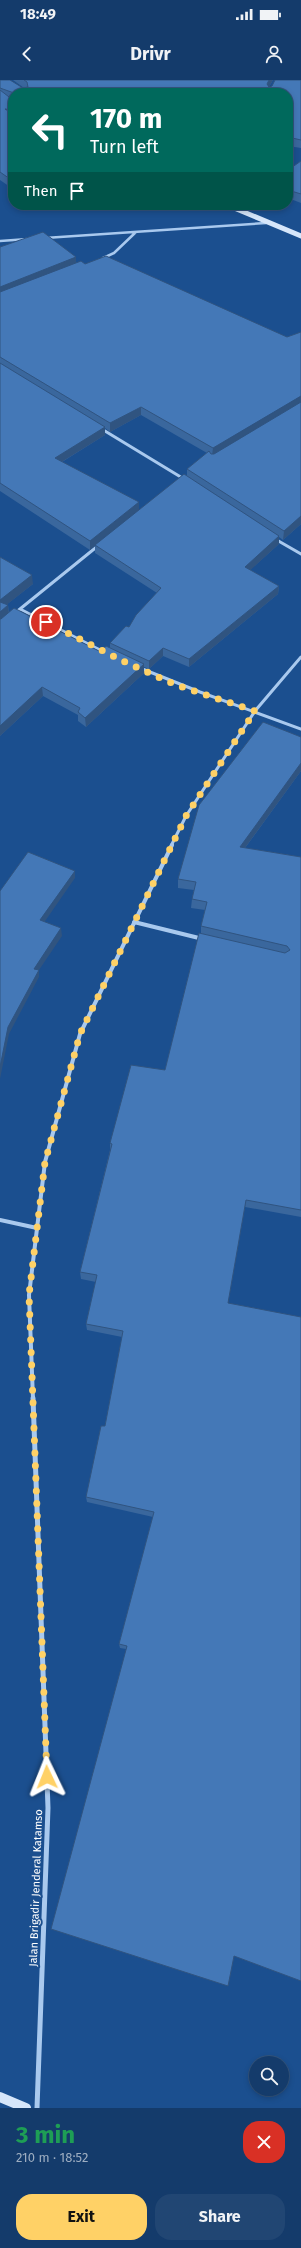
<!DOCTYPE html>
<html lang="en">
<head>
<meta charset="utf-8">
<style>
  body { margin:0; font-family:"Fira Sans",sans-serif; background:#214673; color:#f1f3f6; height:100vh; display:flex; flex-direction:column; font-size:15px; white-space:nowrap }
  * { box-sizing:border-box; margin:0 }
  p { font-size:13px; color:#9dadc1 }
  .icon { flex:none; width:22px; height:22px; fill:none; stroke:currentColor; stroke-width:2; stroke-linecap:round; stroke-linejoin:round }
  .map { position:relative; height:2028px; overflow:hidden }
  .details { display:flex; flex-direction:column; background:#143b6b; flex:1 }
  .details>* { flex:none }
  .hud { position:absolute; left:8px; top:8px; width:285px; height:122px; border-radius:16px; box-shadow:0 2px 6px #0003,0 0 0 1px #33557e; background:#00695c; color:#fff; overflow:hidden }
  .fabs { position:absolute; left:249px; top:1976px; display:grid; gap:8px }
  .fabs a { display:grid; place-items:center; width:40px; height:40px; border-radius:50%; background:#143b6b; box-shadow:0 2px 6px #0003,0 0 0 1px #33557e; font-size:20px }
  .pin { position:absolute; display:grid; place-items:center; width:34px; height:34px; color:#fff; margin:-17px; border:2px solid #fff; border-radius:50%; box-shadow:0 1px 4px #0007 }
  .me { position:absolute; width:44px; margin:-22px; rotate:358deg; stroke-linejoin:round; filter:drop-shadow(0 0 3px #0008) }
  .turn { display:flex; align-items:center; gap:14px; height:84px; padding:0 16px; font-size:18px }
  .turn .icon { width:52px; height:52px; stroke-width:2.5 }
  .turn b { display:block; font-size:28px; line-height:34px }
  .then { display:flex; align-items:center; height:38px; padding:0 16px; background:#0003; gap:8px; font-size:15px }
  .round { display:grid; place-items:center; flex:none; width:42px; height:42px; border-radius:16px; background:#214673 }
  .summary { display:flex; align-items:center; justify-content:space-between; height:68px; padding:0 16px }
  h1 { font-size:24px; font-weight:700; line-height:30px; color:#1e9e55 }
  .primary-button { display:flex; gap:8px; margin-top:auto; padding:8px 16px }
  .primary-button a { flex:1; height:46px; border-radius:16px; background:#ffd166; color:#111; font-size:16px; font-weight:700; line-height:46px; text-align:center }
  .primary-button a+a { background:#214673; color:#f1f3f6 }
  .status { display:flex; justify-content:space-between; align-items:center; height:28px; padding:0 20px; background:#143b6b; direction:ltr }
  .status svg { height:11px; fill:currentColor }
  header { display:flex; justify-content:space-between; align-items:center; height:52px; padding:0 16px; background:#143b6b; font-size:18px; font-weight:700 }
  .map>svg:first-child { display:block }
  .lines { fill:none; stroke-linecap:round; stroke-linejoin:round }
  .street-far3 { stroke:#a9c9ee; stroke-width:2.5 }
  .street-far2 { stroke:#a9c9ee; stroke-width:3 }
  .street-far1 { stroke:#a9c9ee; stroke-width:4 }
  .street { stroke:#a9c9ee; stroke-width:5 }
  .secondary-far1 { stroke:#d6e6fa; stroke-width:5 }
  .secondary { stroke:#d6e6fa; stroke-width:10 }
  .wall { fill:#3a679d; fill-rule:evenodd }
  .shaded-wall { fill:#305480 }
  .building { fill:#4478b7; stroke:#305480 }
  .route { stroke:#ffd166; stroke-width:7; stroke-dasharray:0 12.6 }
  .labels { text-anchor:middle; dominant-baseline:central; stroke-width:4; stroke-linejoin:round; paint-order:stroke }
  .street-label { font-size:11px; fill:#fff; stroke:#1b4f8f }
</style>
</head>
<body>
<div class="status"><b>18:49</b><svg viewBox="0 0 49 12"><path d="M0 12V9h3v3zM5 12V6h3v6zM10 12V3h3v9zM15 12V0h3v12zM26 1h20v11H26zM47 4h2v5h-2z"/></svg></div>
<header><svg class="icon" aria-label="back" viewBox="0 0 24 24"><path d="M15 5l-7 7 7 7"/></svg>Drivr<svg class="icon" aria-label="person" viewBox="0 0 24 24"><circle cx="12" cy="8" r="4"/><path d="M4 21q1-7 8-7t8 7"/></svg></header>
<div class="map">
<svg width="301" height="2028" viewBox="0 0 301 2028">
  <rect width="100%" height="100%" fill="#1b4f8f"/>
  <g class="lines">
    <!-- street-far3 -->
    <path class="street-far3" d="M45,158l221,-15
      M0,161l28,-2
      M103,178l11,-5 22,-21"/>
    <!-- street-far2 -->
    <path class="street-far2" d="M100,348l84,51
      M275,459l26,15
      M20,529l79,-64
      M14,534l6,-5 86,44
      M140,588l60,24 101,37
      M171,766l15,-30 69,-105 46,-54"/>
    <!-- street-far1 -->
    <path class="street-far1" d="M134,842l69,17
      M0,1140l37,8
      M33,1319l-4,-104 16,-133 35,-128 92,-189"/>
    <!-- street -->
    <path class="street" d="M33,1318l15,410 -11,300"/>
    <!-- secondary-far1 -->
    <path class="secondary-far1" d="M227,125l74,31"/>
    <!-- secondary -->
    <path class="secondary" d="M0,2017l26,11"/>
  </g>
  <!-- wall -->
  <path class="wall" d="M0,0l23,8h1l-11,-8h260l-4,7 32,-7v68l-13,-2v-53h-275v96l-13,-9z
    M301,81v42l-13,-5v-28z
    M0,167l76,16 225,261 -18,16 -4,-3v7l-29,26 29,16 -1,8 -89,73 -26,-11 -14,13 -5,-2v6l-58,54 -8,-6v-6l-35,-19 -43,40v-179l33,27 -27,21h2l1,8 92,39 9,-4v-5l19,-16 28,-34 -62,-40v-7l-5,4 -90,-59zM141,335l66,38 -20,16v7l-48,34 -77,-48 43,-27v-7l5,4z
    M301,657v34l-56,77 56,9v360l-56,-10 -119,442 -6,-1 -1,-4 34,-127 -66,-15 -1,-5 19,-71 17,-89 -35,-7 -1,-6 10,-42 -15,-3 -1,-7 30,-122v-7l55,-73 36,-137v-7l4,-16 -14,-2 1,-9 2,-9 -16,-2v-9z"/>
  <!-- shaded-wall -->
  <path class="shaded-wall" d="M269,0h4l-7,12 1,-8z
    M42,125h6l-6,3z
    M76,177v8l-76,31v-9z
    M301,316v8l-89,52 1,-8z
    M141,327v8l-31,17v-9z
    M105,347v8l-50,31v-8z
    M139,422v9l-49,39v-9z
    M301,436v8l-18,16 1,-9z
    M279,456v8l-35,32 1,-9z
    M32,495l1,9 -33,26v-10z
    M279,506l-1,8 -89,73v-8z
    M8,525l1,10 -9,7v-10z
    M163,568v8l-14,13v-8z
    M144,584v9l-58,54 -1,-9z
    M42,607l1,9 -43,40v-10z
    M301,683v8l-62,85 1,-9z
    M75,791v7l-34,49 -1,-7z
    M61,848l1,8 -23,34v7l-30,57 -9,45v-12l8,-40 26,-58z
    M246,1120l-1,7 -18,102 1,-6z"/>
  <!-- building -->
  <path class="building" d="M0,0h10l13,8 5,-1 -1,-5 -3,-2h245l-2,4 2,3 3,-1 3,-6h26v60l-13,-3v-44h-274l-14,-5z
    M0,10l13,10v10l-8,-1 8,5v67l-13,-9z
    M301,81v33l-13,-4v-20z
    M43,152l33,25 -76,30v-40z
    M106,176l181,81 14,-5v64l-88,52 -72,-41 -31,16 -110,-66v-65l81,-31 4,3z
    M0,283l105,64 -50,31 84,44 -49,39 -90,-58z
    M301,322v114l-17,15 -97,-62 22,-18 2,3h3z
    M184,394l95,62 -34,31 34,19 -90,73 -26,-11 -14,13 -39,-18 16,-17 3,1 7,-12 25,-27 -66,-43z
    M0,477l32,18 -32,25z
    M0,522l8,3 -8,7z
    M14,528l87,44 5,-6 38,18 -59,54 -7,-6 2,-4 -38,-21 -42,39v-107h1z
    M263,642l38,15v26l-61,84 61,10v353l-55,-10 -18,103 73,14v664l-67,-25 -6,30 -177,-57 76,-283 -8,-2 35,-132 -68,-15 15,-71h4l18,-95 -37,-7 11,-49 -17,-3 32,-128 -2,-1 21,-78 34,5 34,-137 86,20 5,-3 -3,-4 -86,-20 6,-24 -15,-3 4,-17 -18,-3 21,-74z
    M28,772l47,19 -35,49 21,8 -27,41 5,1 -31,57 -8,40v-176z"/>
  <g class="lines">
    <!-- route -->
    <path class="route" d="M46,542l79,40 51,23 79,26 -69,105 -106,218 -35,128 -16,133 18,482"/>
  </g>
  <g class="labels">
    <!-- street labels -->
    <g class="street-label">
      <text transform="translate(36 1808) rotate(-88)">Jalan Brigadir Jenderal Katamso</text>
    </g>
  </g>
</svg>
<div class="fabs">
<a><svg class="icon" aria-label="search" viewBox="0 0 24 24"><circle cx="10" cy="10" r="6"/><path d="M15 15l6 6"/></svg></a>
</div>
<div class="pin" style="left:46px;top:542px;background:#d93025"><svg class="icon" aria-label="arrive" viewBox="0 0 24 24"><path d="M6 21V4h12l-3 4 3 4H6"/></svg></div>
<svg class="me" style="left:47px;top:1697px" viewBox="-20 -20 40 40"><path d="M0-17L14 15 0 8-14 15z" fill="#ffd166" stroke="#fff" stroke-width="4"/></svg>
<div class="hud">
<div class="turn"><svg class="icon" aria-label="left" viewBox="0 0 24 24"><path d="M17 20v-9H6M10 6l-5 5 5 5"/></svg><div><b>170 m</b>Turn left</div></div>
<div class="then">Then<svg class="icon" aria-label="arrive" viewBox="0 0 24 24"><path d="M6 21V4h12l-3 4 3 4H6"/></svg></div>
</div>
</div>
<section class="details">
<div class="summary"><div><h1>3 min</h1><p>210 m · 18:52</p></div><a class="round" style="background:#d93025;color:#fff"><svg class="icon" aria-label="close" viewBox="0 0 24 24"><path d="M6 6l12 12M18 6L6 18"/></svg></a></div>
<div class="primary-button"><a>Exit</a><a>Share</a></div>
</section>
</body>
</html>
